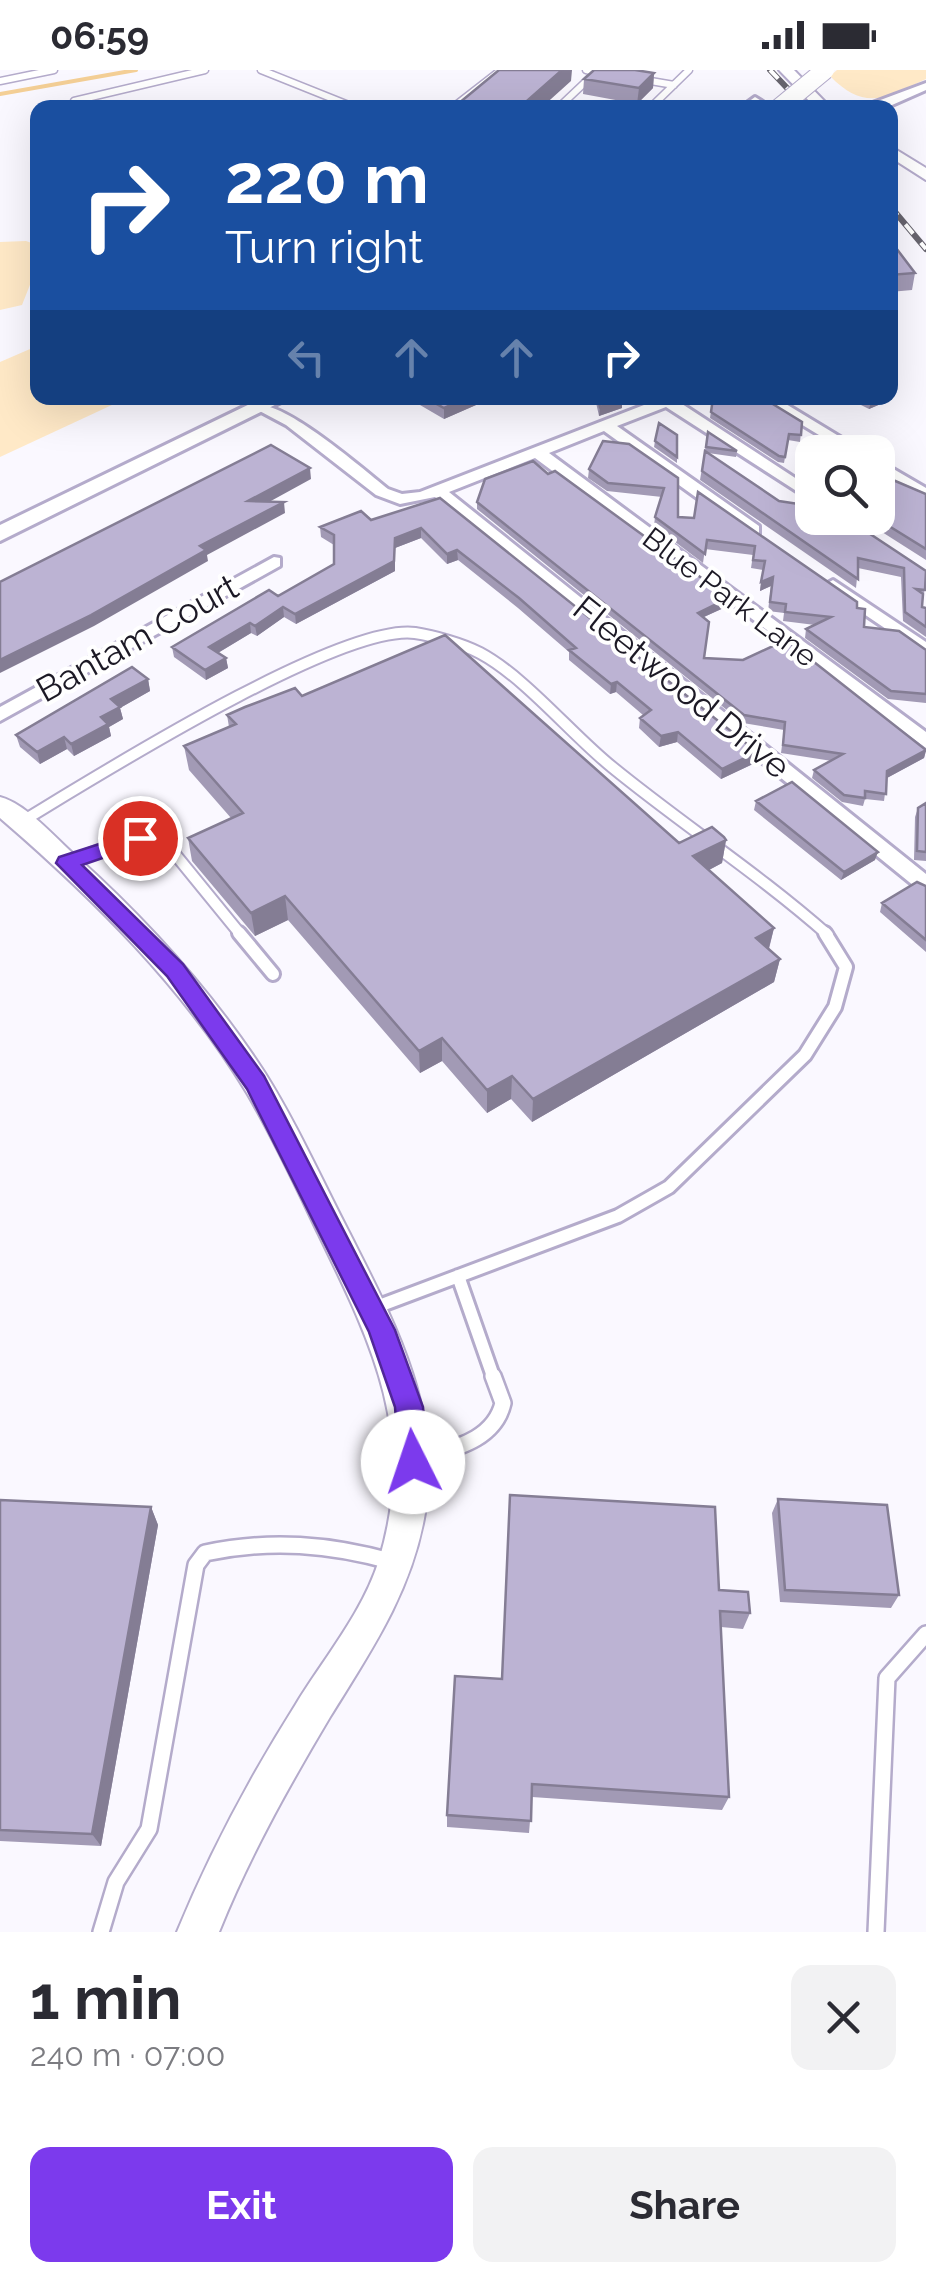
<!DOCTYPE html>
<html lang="en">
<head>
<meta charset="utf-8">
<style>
  body { margin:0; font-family:Raleway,sans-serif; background:#f2f2f3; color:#2b2b33; height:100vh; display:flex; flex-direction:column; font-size:38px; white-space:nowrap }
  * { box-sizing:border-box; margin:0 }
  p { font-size:32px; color:#7c7c81 }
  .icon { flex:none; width:55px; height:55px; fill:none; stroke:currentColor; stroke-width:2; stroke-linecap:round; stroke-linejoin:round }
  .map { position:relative; height:1862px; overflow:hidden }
  .side { display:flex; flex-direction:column; background:#fff; flex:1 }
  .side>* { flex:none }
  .hud { position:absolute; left:30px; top:30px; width:868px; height:305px; border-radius:20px; box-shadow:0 10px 40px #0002; background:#1a4fa0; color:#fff; overflow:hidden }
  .tools { position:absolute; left:795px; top:365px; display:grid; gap:20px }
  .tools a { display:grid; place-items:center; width:100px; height:100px; border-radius:20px; background:#fff; box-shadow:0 10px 40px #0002; font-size:50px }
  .pin { position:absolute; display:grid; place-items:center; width:85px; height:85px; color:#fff; margin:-42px; border:5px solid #fff; border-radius:50%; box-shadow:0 2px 10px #0007 }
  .me { position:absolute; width:110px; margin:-55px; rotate:356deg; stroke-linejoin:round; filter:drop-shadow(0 0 8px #0008) }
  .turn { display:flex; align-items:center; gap:35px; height:210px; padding:0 30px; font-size:45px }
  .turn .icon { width:130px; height:130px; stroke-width:2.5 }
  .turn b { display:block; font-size:70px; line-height:85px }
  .lanes { display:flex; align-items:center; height:95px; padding:0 30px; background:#0003; justify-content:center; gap:50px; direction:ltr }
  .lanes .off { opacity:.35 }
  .round { display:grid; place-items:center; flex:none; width:105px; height:105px; border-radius:20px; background:#f2f2f3 }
  .headline { display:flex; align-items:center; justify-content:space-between; height:170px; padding:0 30px }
  h1 { font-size:60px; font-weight:700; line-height:75px }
  .primary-button { display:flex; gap:20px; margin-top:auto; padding:20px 30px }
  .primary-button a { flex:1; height:115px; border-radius:20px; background:#7c3aed; color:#fff; font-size:40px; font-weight:700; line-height:115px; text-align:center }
  .primary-button a+a { background:#f2f2f3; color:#2b2b33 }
  .status { display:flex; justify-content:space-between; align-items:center; height:70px; padding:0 50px; background:#fff; direction:ltr }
  .status svg { height:28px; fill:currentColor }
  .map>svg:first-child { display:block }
  .green { fill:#ffe9c7 }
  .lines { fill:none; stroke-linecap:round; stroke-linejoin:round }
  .stream { stroke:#f4cf96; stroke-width:4 }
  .service-far3-casing { stroke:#b4abcb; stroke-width:9 }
  .service-far2-casing { stroke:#b4abcb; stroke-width:14 }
  .service-far1-casing { stroke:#b4abcb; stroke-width:18 }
  .service-casing { stroke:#b4abcb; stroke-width:20 }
  .minor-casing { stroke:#b4abcb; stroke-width:6 }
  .tertiary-casing { stroke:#b4abcb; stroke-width:4 }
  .secondary-casing { stroke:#b4abcb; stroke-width:6 }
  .service-far3 { stroke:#fff; stroke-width:6 }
  .service-far2 { stroke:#fff; stroke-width:10 }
  .service-far1 { stroke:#fff; stroke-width:12 }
  .service { stroke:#fff; stroke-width:15 }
  .minor { fill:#fff; fill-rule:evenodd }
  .tertiary { fill:#fff; fill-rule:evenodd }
  .secondary { fill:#fff; fill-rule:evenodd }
  .rail-casing { stroke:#67646e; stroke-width:6 }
  .rail { stroke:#fff; stroke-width:4; stroke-dasharray:12; stroke-linecap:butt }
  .secondary-bridge-casing { stroke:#b4abcb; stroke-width:20; stroke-linecap:butt }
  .secondary-bridge { stroke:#fff; stroke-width:18 }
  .wall { fill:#a29ab5 }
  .shaded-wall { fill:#847d94 }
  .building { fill:#bcb3d3; stroke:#847d94; stroke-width:2.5 }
  .route { fill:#7c3aed; stroke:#51269a; stroke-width:2.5 }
  .labels { text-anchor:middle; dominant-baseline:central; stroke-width:8; stroke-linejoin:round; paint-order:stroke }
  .far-street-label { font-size:30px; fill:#1c1925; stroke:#fff }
  .street-label { font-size:35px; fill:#1c1925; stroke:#fff }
</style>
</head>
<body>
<div class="status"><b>06:59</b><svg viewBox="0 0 49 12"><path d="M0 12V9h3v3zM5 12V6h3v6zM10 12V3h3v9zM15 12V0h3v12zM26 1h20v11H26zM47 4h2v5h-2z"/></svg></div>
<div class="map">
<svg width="926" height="1862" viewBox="0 0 926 1862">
  <rect width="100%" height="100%" fill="#faf8ff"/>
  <!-- green -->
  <path class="green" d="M837,0h89v9c-40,19 -61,33 -96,-3z
    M26,171l11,4v22l-15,38 -22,5v-68z
    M37,276l1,52h89l-127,59v-95z"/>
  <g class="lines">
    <!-- stream -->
    <path class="stream" d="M0,24l136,-24"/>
    <!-- service-far3 casing -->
    <g class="service-far3-casing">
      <path id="service-far3" d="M261,0l95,38
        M639,9l35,6
        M0,11l54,-11
        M84,38l-10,-7 131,-31
        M452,38l49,-38
        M558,38l38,-36 -10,-2
        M650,38l39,-38"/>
    </g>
    <!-- service-far2 casing -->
    <g class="service-far2-casing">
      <path id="service-far2" d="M21,752c73,-44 319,-199 394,-189 19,3 48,11 65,20 45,24 92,82 132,114 71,58 147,107 216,168
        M67,793c35,-14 66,-32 103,-15l71,87"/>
    </g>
    <!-- service-far1 casing -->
    <g class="service-far1-casing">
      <path id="service-far1" d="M239,863l34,41
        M458,1206l36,103
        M371,1239l247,-93 51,-29 136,-132 30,-48 11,-40 -21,-34"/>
    </g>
    <!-- service casing -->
    <g class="service-casing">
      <path id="service" d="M417,1390c33,-11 77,-18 86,-57l-10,-27
        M101,1862l15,-50 33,-53 47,-264 9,-12c65,-14 125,-9 189,9
        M876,1862l11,-254 39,-44"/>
    </g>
    <!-- minor casing -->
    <g class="minor-casing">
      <path id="minor" d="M926,13v7l-34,15 -33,3z
        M662,328h21l-4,4 133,87v12l-146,-94 -49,19 142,100v8h-12l-143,-103 -55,22 377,279v16l-391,-290 -86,34 477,382v19l-7,-3 -484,-393 -35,7 -24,-9 -90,-70 -34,-18c23,-15 113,64 136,82l14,5 18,-2z
        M758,328h18l89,54h-18z
        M878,390l48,28v12l-48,-28z
        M274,487l6,1v8l-280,155v-14z
        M833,510l93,62v14l-99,-67 -3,-4z"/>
    </g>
    <!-- tertiary casing -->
    <g class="tertiary-casing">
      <path id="tertiary" d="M779,0h15l37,38h-15z
        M890,76l36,22v12l-36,-23z
        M0,727c27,7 55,41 77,60 71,64 136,136 188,216 32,51 57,107 85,161 44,87 93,178 75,279 -13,78 -54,138 -95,204 -41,69 -81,140 -111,215h-42c33,-80 73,-155 119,-228 28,-46 67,-92 83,-144 38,-125 -6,-214 -60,-325 -23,-48 -45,-96 -72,-142 -64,-106 -153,-194 -247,-275z"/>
    </g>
    <!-- secondary casing -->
    <g class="secondary-casing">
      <path id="secondary" d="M755,27l8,5 -4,6h-19z
        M262,328h27l-289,143v-16z"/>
    </g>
    <!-- service-far3 -->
    <use href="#service-far3" class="service-far3"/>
    <!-- service-far2 -->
    <use href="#service-far2" class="service-far2"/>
    <!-- service-far1 -->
    <use href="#service-far1" class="service-far1"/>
    <!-- service -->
    <use href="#service" class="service"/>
    <!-- minor -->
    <use href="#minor" class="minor"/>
    <!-- tertiary -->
    <use href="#tertiary" class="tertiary"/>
    <!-- secondary -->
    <use href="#secondary" class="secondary"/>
    <!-- rail casing -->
    <g class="rail-casing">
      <path id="rail" d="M770,0l36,38
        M890,136l36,43"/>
    </g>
    <!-- rail -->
    <use href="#rail" class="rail"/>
    <!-- secondary-bridge casing -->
    <g class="secondary-bridge-casing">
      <path id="secondary-bridge" d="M779,38l46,-38"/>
    </g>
    <!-- secondary-bridge -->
    <use href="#secondary-bridge" class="secondary-bridge"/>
  </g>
  <!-- wall -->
  <path class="wall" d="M654,3l-1,15 -16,16 -54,-10 1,-15z
    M890,170l25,33 -3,17 -22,2z
    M895,308l-5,22 -21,9 -22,-11h43z
    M408,328h84l-48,21z
    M595,328h48v3l-21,1v6l-23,8z
    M713,328l89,24 -2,20 -12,-2 -4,23 -6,-1 -68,-44z
    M804,328h29l-16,6z
    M708,362l29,19 -1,6 -28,-4 71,48 147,80 -4,26 4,1v29l-23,-16 -2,-44 -43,-9 -2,20 -156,-108z
    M655,371l22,16v6l-23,-16z
    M589,399l89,9v39l16,1 4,-26 159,116 7,19 62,23v53l-38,-4 -83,-61 1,-9 9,-4 -32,-4 1,-8 -16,-2 3,-25 -11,5 3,-21 -12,-2 2,-13 -48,-6 -2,14 -49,-37 1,-9 7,-20 -55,-6 -19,-13z
    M548,404l181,124 -1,8 -24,11v41l222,93 -2,7 -37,20 -3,23 -19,-2 -2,7 -21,-4 -30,-24 2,-8 18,-9 -51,-8 3,-23 -41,-7 -266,-214v-7z
    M893,410l33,14v66l-66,-42h18l13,-25z
    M440,428l317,254 -2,11 -34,16 -44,-37 -18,5 -20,-19 1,-10 3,-3 -27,-23 -6,2 -41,-34v-8l-51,-44 -60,-48 -11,4 -26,-26 -26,10v23l-99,53 -12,-7 -27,19 -6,-3 -33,20 8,5 2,10 -22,12 -32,-23 -2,-10 106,-51 56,-32v-19l-13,-8 -1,-10 51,-7z
    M148,609l2,12 -30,17 3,11 -14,8 2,9 -37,20 -7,-7 -27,15 -20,-17 -4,-12z
    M302,626l377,147 47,-3 -4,23 -13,7 65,58 -5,21 11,10 -6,23 -242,140 -21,-23 -24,14 -45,-52 -22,12 -132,-153 -33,16 -63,-75 -4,-23 43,-20 -42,-48 -5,-24 45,-19 -2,-12z
    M756,731l119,59 -34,20 -87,-70z
    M926,733v58l-12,-1 1,-43 3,-9z
    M926,816v66l-46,-40 2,-9z
    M778,1429l121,96 -8,13 -111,-6 -8,-89z
    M0,1430l151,7 7,18 -57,321 -101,-5z
    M719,1520l31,23 -7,16 -22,-2 8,170 -7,13 -190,-13 -3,36 -82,-6v-12l55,-136z"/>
  <!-- shaded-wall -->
  <path class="shaded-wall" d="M562,0h10l-1,11 -30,27h-22z
    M654,3l-1,15 -16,16 2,-16z
    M895,308l-5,22 -21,9 3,-11h18v-17z
    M467,328h25l-48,21v-11z
    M819,328h14l-16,6z
    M622,329v9l-23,8 1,-9z
    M310,398l1,11 -62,34 -1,-12z
    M284,432l1,11 -78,42 1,6 -114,65 -94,47v-13l200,-114z
    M421,458v10l-26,10v23l-99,53 -1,-10 100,-76z
    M457,480l1,10 -11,4v-10z
    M773,507l-2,9 -11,5 1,-9z
    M729,528l-1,8 -31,14 1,-7z
    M283,537l1,10 -27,19 -2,-10z
    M250,553l1,10 -40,24 -2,-10z
    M226,588l2,10 -22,12 -1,-10z
    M148,609l2,12 -30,17 3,11 -14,8 2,9 -37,20 -3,-12 30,-27 10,-18z
    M617,612l-1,10 -6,2 1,-10z
    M678,662l-1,10 -18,5 2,-11z
    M64,667l3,12 -27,15 -3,-12z
    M926,680l-2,8 -39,21 2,-8z
    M757,682l-2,11 -34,16 1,-10z
    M726,770l-4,23 -32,17 3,-24z
    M878,782l-3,8 -34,20 3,-8z
    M285,826l3,24 -33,16 -4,-23z
    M774,858l-6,23 -12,-13z
    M780,889l-6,23 -242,140 1,-23z
    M442,968v23l-22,12 -1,-22z
    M512,1006l-1,23 -24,14v-23z
    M151,1437l7,18 -57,321 -9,-12z"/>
  <!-- building -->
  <path class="building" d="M499,0h63l-43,38h-66z
    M594,0h41l19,3 -15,15 -55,-9z
    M890,170l25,33 -25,2z
    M426,328h41l-23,10z
    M598,328h24v1l-22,8z
    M713,328h50l39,24 -1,13 -12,-1 -4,23 -6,-1 -68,-44z
    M659,353l18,12v22l-22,-16z
    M708,362l29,19 -31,-4z
    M603,371l26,3 49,34v39l16,1 4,-26 159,110v6l8,1 -1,18 35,4 27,19v44l-35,-3 -85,-62 25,-12 -46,-5 1,-8 -16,-2 3,-25 -12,5 4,-21 -12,-1 2,-14 -48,-6 -2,14 -50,-37 9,-29 -56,-5 -19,-14z
    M271,375l39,23 -62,33 36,1 -84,44 6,4 -115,65 -91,45v-78z
    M705,381l74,50 33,5v12h34l80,53 -1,19 -9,-1 7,5 -1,13 4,1v19l-21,-15 -1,-44 -46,-10v21l-156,-108z
    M533,391l15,13 7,-3 174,127 -31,15 11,9 -5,36 39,2 43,-20 140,110 -39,21 -1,23 -21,-3v7l-21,-3 -30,-25 29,-16 -60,-9 2,-23 -41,-7 -267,-213 8,-23z
    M893,410l33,14v55l-50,-31h2v-27l15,3z
    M440,428l317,254 -35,17 -44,-37 -17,4 -21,-18 11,-8 -34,-28 -6,2 -42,-34 7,-2 -57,-50 -62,-48 -10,4 -26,-26 -26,10 -1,23 -99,53 -12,-7 -28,19 -5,-3 -41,24 17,11 -21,12 -33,-23 97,-57 9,6 56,-32v-29l-14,-8 41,-16 10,9z
    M445,565l234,208 33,-16 12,10 2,3 -33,16 81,72 -18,10 24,21 -247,140 -21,-23 -25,14 -45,-52 -23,13 -134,-155 -34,17 -63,-75 55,-25 -59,-67 52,-22 -9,-9 18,-8 50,-19 7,8z
    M132,597l16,12 -37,20 9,8 -19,10 7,7 -37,20 -7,-7 -27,15 -21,-17z
    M792,712l86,70 -34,20 -88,-71z
    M926,733v49l-9,-1 1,-43z
    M917,812l9,4v54l-44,-37z
    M510,1425l205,12 4,83 29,2 2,21 -30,-2 9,186 -197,-13 -1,37 -84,-6 8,-139 47,3z
    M778,1429l109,6 12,90 -114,-5z
    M0,1430l151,7 -59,327 -92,-4z"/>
  <!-- route -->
  <path class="route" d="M140,761l10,7 -3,5 -65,22 101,99 81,112 131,254 28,77 4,55 -4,9 -10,4 -10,-4 -4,-9 -4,-55 -26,-75 -122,-243 -80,-113 -111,-113 3,-6z"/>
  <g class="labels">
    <!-- far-street labels -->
    <g class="far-street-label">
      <text transform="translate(730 527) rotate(37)">Blue Park Lane</text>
    </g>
    <!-- street labels -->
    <g class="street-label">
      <text transform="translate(137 568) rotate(-29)">Bantam Court</text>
      <text transform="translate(682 617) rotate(39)">Fleetwood Drive</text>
    </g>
  </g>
</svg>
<div class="tools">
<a><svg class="icon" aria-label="search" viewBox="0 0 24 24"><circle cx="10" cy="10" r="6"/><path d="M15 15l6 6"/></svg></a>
</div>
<div class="pin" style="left:140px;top:768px;background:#d93025"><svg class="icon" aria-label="arrive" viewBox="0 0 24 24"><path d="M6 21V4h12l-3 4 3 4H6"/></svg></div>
<svg class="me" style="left:413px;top:1392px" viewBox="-20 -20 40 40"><circle r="19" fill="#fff"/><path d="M0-13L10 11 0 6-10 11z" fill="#7c3aed"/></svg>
<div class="hud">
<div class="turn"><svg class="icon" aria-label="right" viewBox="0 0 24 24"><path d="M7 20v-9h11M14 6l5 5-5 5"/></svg><div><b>220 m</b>Turn right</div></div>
<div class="lanes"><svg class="icon off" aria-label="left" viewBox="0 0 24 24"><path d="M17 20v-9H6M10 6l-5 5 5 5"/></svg><svg class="icon off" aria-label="ahead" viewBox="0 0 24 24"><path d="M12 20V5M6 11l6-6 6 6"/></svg><svg class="icon off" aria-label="ahead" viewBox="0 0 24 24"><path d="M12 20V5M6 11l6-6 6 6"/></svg><svg class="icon" aria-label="right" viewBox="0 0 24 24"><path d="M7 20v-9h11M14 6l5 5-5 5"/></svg></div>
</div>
</div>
<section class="side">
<div class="headline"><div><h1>1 min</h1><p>240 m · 07:00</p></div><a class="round"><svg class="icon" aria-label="close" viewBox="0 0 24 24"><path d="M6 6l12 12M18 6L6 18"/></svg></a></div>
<div class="primary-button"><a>Exit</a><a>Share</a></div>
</section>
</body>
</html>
